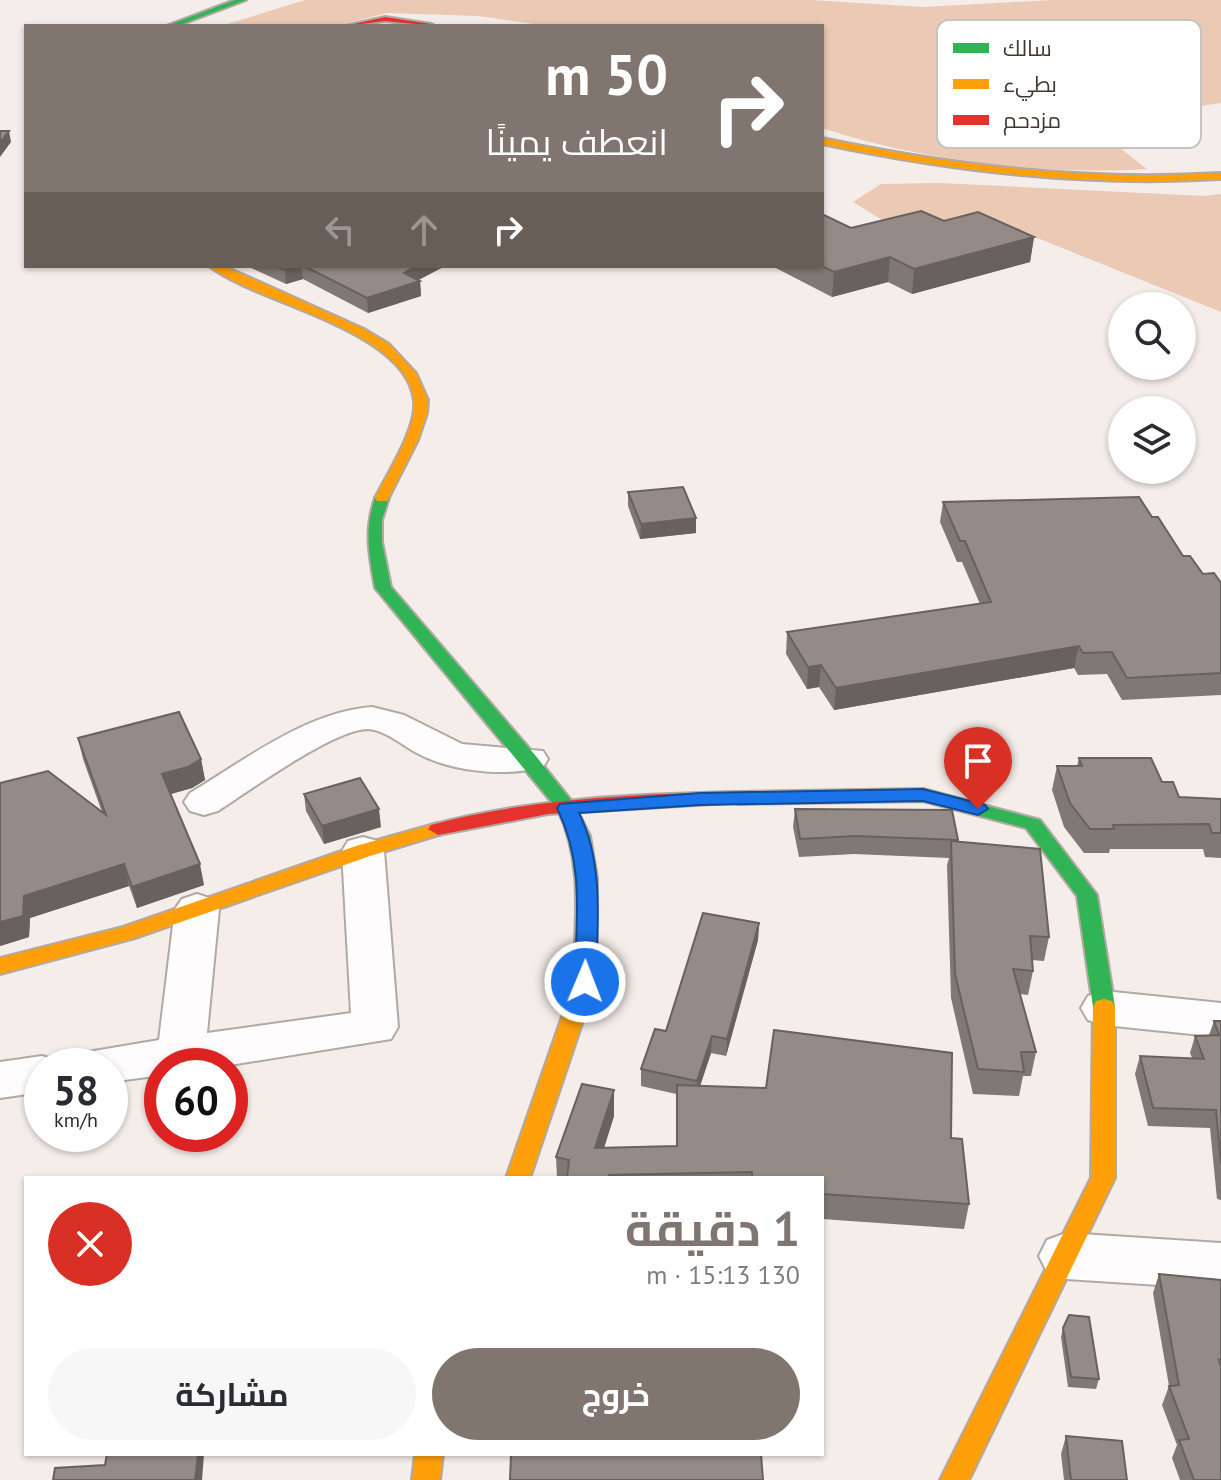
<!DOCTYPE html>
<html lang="ar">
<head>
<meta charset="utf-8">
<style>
  body { margin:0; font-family:"PT Sans",Cairo,sans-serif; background:#f7f7f7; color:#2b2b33; direction:rtl; height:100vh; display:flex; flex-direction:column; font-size:30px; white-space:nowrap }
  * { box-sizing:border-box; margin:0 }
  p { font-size:26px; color:#7c7c81 }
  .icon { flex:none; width:44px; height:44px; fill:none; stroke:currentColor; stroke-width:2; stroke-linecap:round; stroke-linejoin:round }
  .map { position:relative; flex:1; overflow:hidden; direction:ltr }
  .panel { position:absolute; left:24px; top:1176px; width:800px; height:280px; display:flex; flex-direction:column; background:#fff; border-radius:0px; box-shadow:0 2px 6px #0004; direction:rtl }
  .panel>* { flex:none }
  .hud { position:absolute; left:24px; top:24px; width:800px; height:244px; border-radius:0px; box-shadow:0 2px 6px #0004; direction:rtl; background:#81766f; color:#fff; overflow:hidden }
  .fabs { position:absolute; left:1108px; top:292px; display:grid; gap:16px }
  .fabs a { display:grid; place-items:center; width:88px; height:88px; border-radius:50%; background:#fff; box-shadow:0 2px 6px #0004; font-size:40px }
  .speed { position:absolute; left:24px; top:1048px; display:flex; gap:16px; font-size:40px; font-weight:700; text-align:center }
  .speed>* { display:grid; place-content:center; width:104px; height:104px; border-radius:50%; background:#fff; box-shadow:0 2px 6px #0004; line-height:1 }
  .speed small { font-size:20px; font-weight:400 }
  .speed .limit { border:12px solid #d22; background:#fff; color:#111 }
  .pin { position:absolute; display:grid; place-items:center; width:68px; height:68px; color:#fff; margin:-82px -34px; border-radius:50% 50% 50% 0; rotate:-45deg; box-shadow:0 0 8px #0007 }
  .pin .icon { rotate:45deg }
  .me { position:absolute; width:88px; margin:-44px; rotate:1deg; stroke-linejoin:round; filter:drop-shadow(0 0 6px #0008) }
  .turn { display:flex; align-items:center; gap:28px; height:168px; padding:0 24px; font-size:36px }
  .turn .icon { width:104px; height:104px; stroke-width:2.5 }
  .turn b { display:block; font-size:56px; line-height:68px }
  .lanes { display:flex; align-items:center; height:76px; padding:0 24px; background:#0003; justify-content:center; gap:40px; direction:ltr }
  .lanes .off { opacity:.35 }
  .round { display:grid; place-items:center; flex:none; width:84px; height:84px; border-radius:42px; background:#f7f7f7 }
  .headline { display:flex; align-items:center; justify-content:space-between; height:136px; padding:0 24px }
  h1 { font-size:48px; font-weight:700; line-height:60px; color:#81766f }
  .action { display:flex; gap:16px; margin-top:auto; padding:16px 24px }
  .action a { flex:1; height:92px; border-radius:48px; background:#81766f; color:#fff; font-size:32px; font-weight:700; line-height:92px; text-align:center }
  .action a+a { background:#f7f7f7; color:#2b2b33 }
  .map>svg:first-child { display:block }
  .forest { fill:#ebc9b4 }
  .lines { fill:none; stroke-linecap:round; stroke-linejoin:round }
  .street-casing { stroke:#b2a9a3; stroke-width:4 }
  .fast-casing { stroke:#b2a9a3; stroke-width:4 }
  .slow-casing { stroke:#b2a9a3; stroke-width:4 }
  .jam-casing { stroke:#b2a9a3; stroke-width:4 }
  .street { fill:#fefcfc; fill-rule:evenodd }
  .fast { fill:#30b455; fill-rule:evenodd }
  .slow { fill:#ff9f0a; fill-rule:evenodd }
  .jam { fill:#e5322d; fill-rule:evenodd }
  .wall { fill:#7f7873 }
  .shaded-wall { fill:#68615e }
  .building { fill:#948b86; stroke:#68615e; stroke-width:2 }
  .route { fill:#1a73e8; stroke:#114b97; stroke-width:2 }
  .key { fill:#fff; stroke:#c7c3c0; stroke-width:2 }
  .key-label { font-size:22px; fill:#43362e }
</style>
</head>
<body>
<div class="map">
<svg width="1221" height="1480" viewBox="0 0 1221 1480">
  <rect width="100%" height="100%" fill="#f5ede9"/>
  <!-- forest -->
  <path class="forest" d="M305,0h505l114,7 127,-7h170v103l-147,22 41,19 32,25c-101,7 -229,-9 -325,-41v-102h-274l-70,-10 -91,-3 -52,13h-114z
    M940,183l264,13 17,-2v118l-196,-79 -133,-7 -39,-24 28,-18z"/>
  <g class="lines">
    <!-- street casing -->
    <g class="street-casing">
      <path id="street" d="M372,707l32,8 58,29 81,7 5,8 -5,8c-39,10 -91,5 -126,-14 -15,-8 -32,-23 -49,-24 -34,0 -119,62 -150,82l-14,4 -14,-4 -6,-9 6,-9c55,-33 116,-81 182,-86z
        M363,837l15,4 6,10 14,176 -7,12 -167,27h-62v9l-52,7v-16h-35l7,-13 77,-13 16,-131 7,-10 15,-5 15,5 7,10 -12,124 144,-20 -9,-162 6,-10z
        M1104,991l117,12v34l-117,-12 -16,-5 -7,-12 7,-12z
        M42,1056l17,5 3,5h-20v26l-42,6v-36z
        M1066,1233l155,10v46l-155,-10 -19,-7 -8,-16 8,-16z"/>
    </g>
    <!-- fast casing -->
    <g class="fast-casing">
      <path id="fast" d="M235,0h11l-69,26h-11z
        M382,494l7,4 -7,22v22l9,45 144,168 39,49 16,32 7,42 -1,89 -4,5h-14l-4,-5c2,-55 8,-106 -16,-157l-183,-222c-6,-33 -11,-58 0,-90z
        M923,789l117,31 57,75 18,112 -3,6 -8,2 -8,-2 -3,-6 -16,-111 -51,-68 -103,-27 -185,3 -9,-6 9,-6z"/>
    </g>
    <!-- slow casing -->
    <g class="slow-casing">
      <path id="slow" d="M822,138c133,28 263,43 399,35v6c-136,8 -266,-7 -399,-35z
        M209,266h15l140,63 25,15 27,29 12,27 -1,13 -9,27 -31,61h-10l-2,-3c12,-24 42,-70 39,-97 -7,-72 -157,-97 -205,-135z
        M438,823l10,6 -3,4 -75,23 -235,82 -135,36v-16l123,-31 233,-81z
        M585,959l7,3 4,20 -66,196h-24l68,-196 4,-20z
        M1104,999l8,2 3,6v171l-146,302h-29l151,-302 2,-171 3,-6z
        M415,1454h28l-3,26h-28z"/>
    </g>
    <!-- jam casing -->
    <g class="jam-casing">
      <path id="jam" d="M385,17l46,7 4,2 -50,-5 -40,5z
        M738,792l7,2 2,4 -2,4 -197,12 -110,21 -10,-6 3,-4c100,-27 204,-31 307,-33z"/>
    </g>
    <!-- street -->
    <use href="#street" class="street"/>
    <!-- fast -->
    <use href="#fast" class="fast"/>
    <!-- slow -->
    <use href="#slow" class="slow"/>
    <!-- jam -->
    <use href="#jam" class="jam"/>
  </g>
  <!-- wall -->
  <path class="wall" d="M944,221l90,16 -4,25 -118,32 -24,-12 -56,15 -60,-31h50l29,-38z
    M247,266h198l-27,14 2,1 1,15 -53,17 -65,-34 -17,5z
    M628,492l68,41 -56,6 -12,-33z
    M943,502l209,15 31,39 20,18 18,9v112l-99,5 -15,-26 -29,1 -4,-7 -240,42 -15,-23 -12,2 -21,-35 1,-22 193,-28 -18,-42h-5l-17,-40z
    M78,738l123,21 4,21 -13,8 -21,6 33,91 -67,23 -8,-22 -99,32 -1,19 -29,9 102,-134 -19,-53z
    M1079,758l83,24 17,15 42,2v59l-16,-1 -2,-8h-93l-1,4h-25l-20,-26 -12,-37 5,-24h20z
    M304,794l77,33 -57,17 -18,-33z
    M795,809l163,31 -1,2 92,95 -5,24 -12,-1 1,11 -5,24 -8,-1 16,58 -5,24h-8l-4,20 -46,-2 -22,-96 -4,-133 2,-7 -95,-4 -55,3 -6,-30z
    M759,923l-1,17 -32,116 -15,-3 -11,33 251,52 18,66 -5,25 -142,-10v-41h-265l-1,-21 58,-67v26l-10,32 72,-2v-52l-35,-8v-17l25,-38z
    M1214,1021h7v179l-4,-1 -7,-71 -62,-2 -13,-52 5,-18 52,2 -2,-5 5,-17 14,-1z
    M1159,1274l62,6v200h-41l-8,-22 5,-13 -15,-40 7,-19 -16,-93z
    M1063,1328l36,51 -3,10 -28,-2 -7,-50z
    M1066,1436l61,44h-63l-3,-26z"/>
  <!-- shaded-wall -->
  <path class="shaded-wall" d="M9,131l2,11 -11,15v-14z
    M1034,237l-4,25 -118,32 2,-25z
    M890,257l-2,25 -56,15 2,-25z
    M297,266h4l2,13 -17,5 -1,-14z
    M417,266h28l-32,17 7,-2 1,15 -53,17 -1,-15 37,-25z
    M696,518v15l-56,6 1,-15z
    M1079,646l-5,22 -240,42 2,-22z
    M821,665l-2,22 -12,2 1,-22z
    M201,759l4,21 -13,8 -25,7 -5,-21z
    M379,809l2,18 -57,17 -2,-18z
    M124,864l5,22 -99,32 -1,19 -29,9v-24l24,-26z
    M200,864l4,21 -67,23 -5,-21z
    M759,923l-1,17 -32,116 1,-17z
    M712,1036l-1,17 -15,45 1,-17z
    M614,1090v26l-18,57 -1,-25z
    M198,1454h6l-2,26h-7z"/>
  <!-- building -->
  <path class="building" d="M0,131h9l-9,12z
    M921,211l23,10 34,-9 56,25 -120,32 -24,-12 -56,15 -12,-6v-52l29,14z
    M275,266h22l-12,4z
    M304,266h113l-13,7 16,8 -53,17z
    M683,487l13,31 -55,6 -13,-32z
    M1139,497l13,20h6l25,39h7l13,18 11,-1 7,10v90l-94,5 -15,-26 -29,1 -4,-7 -243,42 -15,-23 -13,2 -21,-35 204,-30 -26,-61h-5l-17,-39z
    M179,712l22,47 -13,8 -26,7 38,90 -68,23 -8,-23 -100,32 -1,20 -23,6v-139l48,-12 58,44 -28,-77z
    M1079,758h72l11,24h11l6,15 42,2v34h-9l-3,-9 -96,1 1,4h-24l-20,-26 -13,-37h25z
    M360,778l19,31 -57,17 -18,-32z
    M795,809l157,1 6,30 -102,-4 -56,3z
    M951,841l89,8 9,88 -19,-1 3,35 -20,-2 23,83h-15l3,20 -46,-3 -23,-95z
    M703,913l56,10 -32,116 -15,-3 -15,45 -56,-12 14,-40 11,2z
    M1214,1021h7v143l-5,-54 -63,-2 -13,-52 64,3 -9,-23 24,-1z
    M774,1030l178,23 -1,85 11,1 7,65 -147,-10v-16h-70v-6l-143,3v3h-42l2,-18 -13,-3 26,-73 32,6 -19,58 82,-2v-61l89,3z
    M1159,1274l62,6v81l-2,-1 2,7v113h-27l-15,-40 10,-1 -20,-53 10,-1z
    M1069,1315l20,2 10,62 -28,-2 -8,-49z
    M1066,1436l56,5 5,39h-56z
    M107,1454h91l-3,26h-142l2,-12 50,-3z
    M511,1454h250l2,26h-253z"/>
  <!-- route -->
  <path class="route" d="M923,789l62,16 3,4 -10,6 -55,-14 -223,4 -121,8c26,52 18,113 17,169l-3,5h-15l-3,-5c1,-62 10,-117 -18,-174l3,-4 140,-11z"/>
  <!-- legend -->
  <rect x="937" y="20" width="264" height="128" rx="12" class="key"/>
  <rect x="953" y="43" width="36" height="10" fill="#30b455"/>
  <rect x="953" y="79" width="36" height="10" fill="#ff9f0a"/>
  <rect x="953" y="115" width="36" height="10" fill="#e5322d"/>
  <g class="key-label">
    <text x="1003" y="56">سالك</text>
    <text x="1003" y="92">بطيء</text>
    <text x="1003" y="128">مزدحم</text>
  </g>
</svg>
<div class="fabs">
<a><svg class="icon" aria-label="search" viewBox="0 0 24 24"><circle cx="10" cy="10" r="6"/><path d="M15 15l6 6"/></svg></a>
<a><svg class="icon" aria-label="layers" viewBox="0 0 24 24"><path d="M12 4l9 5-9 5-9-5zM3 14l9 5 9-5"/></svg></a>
</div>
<div class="speed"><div>58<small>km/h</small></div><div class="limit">60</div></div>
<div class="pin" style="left:978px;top:809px;background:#d93025"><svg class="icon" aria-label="arrive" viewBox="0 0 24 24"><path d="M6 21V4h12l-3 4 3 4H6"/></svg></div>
<svg class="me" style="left:585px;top:982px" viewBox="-20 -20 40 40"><circle r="17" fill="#1a73e8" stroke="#fff" stroke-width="3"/><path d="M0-11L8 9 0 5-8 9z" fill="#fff"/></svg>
<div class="hud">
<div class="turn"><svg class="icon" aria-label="right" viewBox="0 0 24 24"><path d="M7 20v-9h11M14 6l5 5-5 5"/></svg><div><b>50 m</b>انعطف يمينًا</div></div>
<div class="lanes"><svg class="icon off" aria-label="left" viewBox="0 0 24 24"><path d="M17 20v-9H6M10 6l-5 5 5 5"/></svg><svg class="icon off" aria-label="ahead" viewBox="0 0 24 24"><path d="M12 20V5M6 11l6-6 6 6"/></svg><svg class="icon" aria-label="right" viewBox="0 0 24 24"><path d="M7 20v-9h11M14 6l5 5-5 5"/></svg></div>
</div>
<section class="panel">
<div class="headline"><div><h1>1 دقيقة</h1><p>130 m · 15:13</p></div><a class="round" style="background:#d93025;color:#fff"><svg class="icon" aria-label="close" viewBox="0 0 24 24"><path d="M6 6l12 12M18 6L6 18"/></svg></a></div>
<div class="action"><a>خروج</a><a>مشاركة</a></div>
</section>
</div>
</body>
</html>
